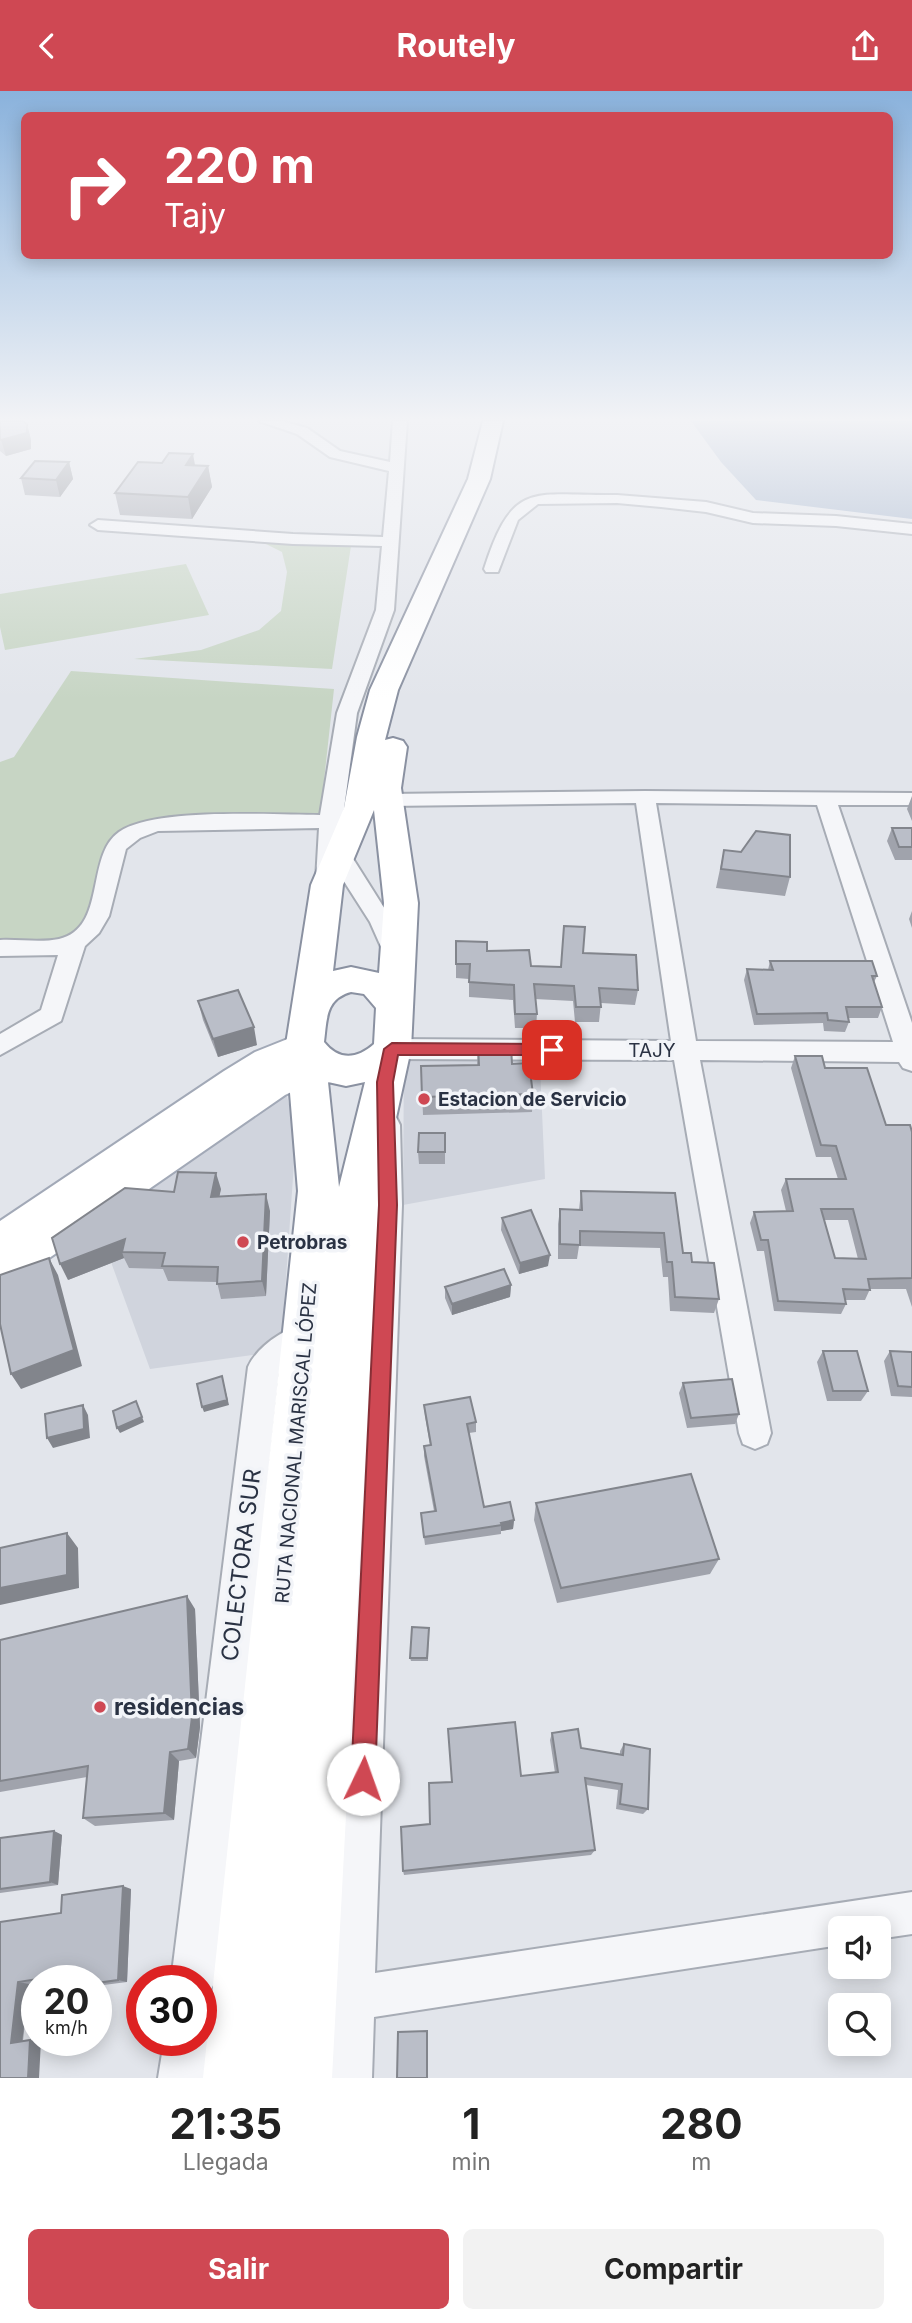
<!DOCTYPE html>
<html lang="es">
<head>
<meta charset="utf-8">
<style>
  body { margin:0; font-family:Inter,sans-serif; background:#f2f2f2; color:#222; height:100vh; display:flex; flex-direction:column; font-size:26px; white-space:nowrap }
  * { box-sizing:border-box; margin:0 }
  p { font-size:23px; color:#767676 }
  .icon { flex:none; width:38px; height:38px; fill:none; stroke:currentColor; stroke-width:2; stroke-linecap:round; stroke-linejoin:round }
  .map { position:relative; height:1987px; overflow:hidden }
  .sheet { display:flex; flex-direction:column; background:#fff; flex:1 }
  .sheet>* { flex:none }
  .banner { position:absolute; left:21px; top:21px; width:872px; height:147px; border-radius:10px; box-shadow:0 4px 18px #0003; background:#cf4853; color:#fff; overflow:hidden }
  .buttons { position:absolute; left:828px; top:1825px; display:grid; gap:14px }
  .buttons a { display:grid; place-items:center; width:63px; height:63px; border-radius:10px; background:#fff; box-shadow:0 4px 18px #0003; font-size:35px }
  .speed { position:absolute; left:21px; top:1874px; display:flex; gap:14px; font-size:35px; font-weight:700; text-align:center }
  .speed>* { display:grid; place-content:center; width:91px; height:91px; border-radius:50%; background:#fff; box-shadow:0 4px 18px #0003; line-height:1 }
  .speed small { font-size:18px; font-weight:400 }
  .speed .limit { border:10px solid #d22; background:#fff; color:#111 }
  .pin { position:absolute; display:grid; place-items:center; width:60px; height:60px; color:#fff; margin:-30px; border-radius:14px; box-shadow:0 4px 10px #0006 }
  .me { position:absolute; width:77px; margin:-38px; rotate:3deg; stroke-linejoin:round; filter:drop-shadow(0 0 5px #0008) }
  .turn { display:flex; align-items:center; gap:24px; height:147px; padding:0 28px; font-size:32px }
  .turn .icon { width:91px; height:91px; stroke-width:2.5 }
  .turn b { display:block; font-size:49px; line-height:60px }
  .eta { display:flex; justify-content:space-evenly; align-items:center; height:119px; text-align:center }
  .eta b { font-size:42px; font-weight:700; line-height:49px }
  .action { display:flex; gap:14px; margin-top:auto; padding:14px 28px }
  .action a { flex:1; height:80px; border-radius:10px; background:#cf4853; color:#fff; font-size:28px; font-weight:700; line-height:80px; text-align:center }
  .action a+a { background:#f2f2f2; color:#222 }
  header { display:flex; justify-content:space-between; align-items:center; height:91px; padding:0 28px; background:#cf4853; color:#fff; font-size:32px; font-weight:700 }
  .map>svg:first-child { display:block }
  .built { fill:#d0d4dd }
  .green { fill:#c7d5c4 }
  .water { fill:#9eb0ca }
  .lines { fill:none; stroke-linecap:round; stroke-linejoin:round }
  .minor-casing { stroke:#a7acb5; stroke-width:4 }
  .major-casing { stroke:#a2a9b7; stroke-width:4 }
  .highway-casing { stroke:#8a91a1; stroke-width:4 }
  .minor { fill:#f5f6f9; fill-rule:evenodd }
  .major { fill:#fff; fill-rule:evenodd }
  .highway { fill:#fff; fill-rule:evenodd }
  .wall { fill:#a0a3ac; fill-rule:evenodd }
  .shaded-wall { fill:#82858c }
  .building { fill:#babec8; stroke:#82858c; stroke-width:2; fill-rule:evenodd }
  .route { fill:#cf4853; stroke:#872f36; stroke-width:2 }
  .poi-dot { fill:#cf4853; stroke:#f2f4f8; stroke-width:2.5 }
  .labels { text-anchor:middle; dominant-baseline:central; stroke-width:7; stroke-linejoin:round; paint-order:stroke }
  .street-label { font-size:19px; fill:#2a3243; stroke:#f2f4f8 }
  .poi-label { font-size:19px; font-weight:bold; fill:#2a3243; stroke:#f2f4f8; text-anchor:start }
  .near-street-label { font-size:23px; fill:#2a3243; stroke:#f2f4f8 }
  .near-poi-label { font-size:23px; font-weight:bold; fill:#2a3243; stroke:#f2f4f8; text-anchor:start }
</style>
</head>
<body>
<header><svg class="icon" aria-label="back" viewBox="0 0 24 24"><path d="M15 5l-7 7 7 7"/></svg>Routely<svg class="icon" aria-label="share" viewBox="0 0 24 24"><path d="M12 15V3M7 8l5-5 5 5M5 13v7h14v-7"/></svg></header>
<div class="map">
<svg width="912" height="1987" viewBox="0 0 912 1987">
  <rect width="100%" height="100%" fill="#e2e5eb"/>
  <!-- built -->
  <path class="built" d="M539,953l6,135 -142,26 1,-155z
    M282,984l14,59 -15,217 -131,18 -58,-159z"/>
  <!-- green -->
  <path class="green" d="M260,450l91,5 -19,123 -198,-10 67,-9 58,-20 22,-19 6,-39 -5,-20z
    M186,473l23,51 -204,35 -5,-23v-33z
    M71,580l263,18 -14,128 -166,2 -23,7 -23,18 -27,86 -12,10 -69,4v-182l14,-5z"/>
  <!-- water -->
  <path class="water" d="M691,330h221v98l-156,-19 -35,-38z"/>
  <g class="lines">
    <!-- minor casing -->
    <g class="minor-casing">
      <path id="minor" d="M259,330h22l26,7 33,23 50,11 3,-41h14l-13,189 -37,103 -17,125 53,84 13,30 -4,6 -8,2 -8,-2 -16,-36 -32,-50 -3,13 -8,2 -8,-2 -3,-5 3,-52 -161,3 -18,7 -14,11 -17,67 -10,17 -14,13 -24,75 -61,34v-21l41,-24 17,-55 -58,1v-16c19,-1 40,3 59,-1 48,-11 26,-83 60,-107 35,-25 155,-17 201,-17l17,-102 39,-103 6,-64 -89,-2 -195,-14 -8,-5 8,-5 195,14 90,3 6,-66 -59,-14 -33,-23z
        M617,404l89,7 47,11 83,3 76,8v10l-76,-8 -83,-3 -47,-11 -45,-5 -44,-4 -79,1 -20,16 -20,52h-12l-2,-3c29,-91 49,-73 133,-74z
        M645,700l267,2v12h-74l74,218v48l-9,-3 -4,-6 -199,-2 71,373 -4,11 -12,5 -12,-5 -4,-11 -65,-373 -282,-1 -9,-3 -4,-7 4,-7 9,-3 279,2 -35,-238 -248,3 -7,-2 -3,-4 3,-4 7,-2zM656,712l161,2 76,237 -197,-1z
        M386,1023l10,3 4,8 2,80 -27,768 537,-81v42l-34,5v-10h-38v16l-466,72 -2,61h-46l48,-873 -2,-80 4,-8z
        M306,1231l11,4 5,10 -5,10 -38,27 -64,608 -7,15 -7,3v-18h-30l77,-614c10,-22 36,-37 58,-45z
        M201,1934l7,16 -4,37h-46l6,-37h37z"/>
    </g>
    <!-- major casing -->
    <g class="major-casing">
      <path id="major" d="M305,941l11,4 5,8 -5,8 -27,13 44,-7 12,3 4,9 -4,9 -45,9 -15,7 -272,188 -13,4v-66l224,-150 31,-19z"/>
    </g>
    <!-- highway casing -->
    <g class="highway-casing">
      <path id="highway" d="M483,330h20l-13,58 -92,211 -13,50 8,-2 10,3 4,6 -6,41 17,115 -7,146 -32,147 -47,882h-129l95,-887 -12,-147 25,-159 33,-77 13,-71 13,-47 98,-211zM374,719l10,93 -5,70 -28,-6 -18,4 10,-86zM351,901l13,2 12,14 -2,36c-17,15 -35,17 -50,-2 3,-22 1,-43 27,-50zM328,991l18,4 19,-4 -26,105z"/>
    </g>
    <!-- minor -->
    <use href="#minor" class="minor"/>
    <!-- major -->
    <use href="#major" class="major"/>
    <!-- highway -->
    <use href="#highway" class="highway"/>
  </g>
  <!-- wall -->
  <path class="wall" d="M0,330l27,3 4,16v9l-25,7 -6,-5z
    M69,371l4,17 -13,18 -35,-2 -4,-17z
    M195,374l13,1 4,21 -20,32 -72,-4 -5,-22z
    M912,705v25l-5,-12z
    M892,737h20v32h-17l-8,-19z
    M724,759l66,27 -5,19 -69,-8z
    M912,820v17l-3,-9z
    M456,850l75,25 30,1 22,-14 55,37 -3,15 -34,-2 -2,19h-24l-2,-21 -38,-2 2,15 -1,14h-21l-2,-28 -44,-3v-18l-13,-1z
    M770,870l107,15 -3,6 8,25 -4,11h-29v4l-4,10 -21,-1 -1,-8 -69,2 -10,-45 3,-11 21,1z
    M198,910l59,44 -39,12 -15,-37z
    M478,955l34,18 21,30 -1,18 -109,3 -2,-49 56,-1z
    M795,965l30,12 61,57 26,7v175l-6,-18h-36l-5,11h-20l1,4 -5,10 -67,-3 -10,-60h-7l-7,-28 4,-11 32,-1 -5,-21 5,-11h52l-7,-22h-15l-25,-89zM824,1129h24l10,39 -23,-1z
    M445,1042v31h-26l-1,-12z
    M221,1098l-2,7 51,15 -4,85 -45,3 -4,-17 -49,-1 -5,-12 -34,-1 -5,-10 -56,22 106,-88z
    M581,1100l94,2 8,60 9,9 27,37 -5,14 -44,-2 -2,-34h-5l-3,-29 -81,-2 -2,13h-19v-35l2,-15 19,1z
    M502,1127l46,48 -29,8 -18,-44z
    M511,1194l-1,12 -58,18 -7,-17v-11z
    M823,1260l45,40 -7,10h-34l-10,-39z
    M890,1260l22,1v45l-21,-1 -7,-35z
    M683,1292l56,31 -4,10 -48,4 -8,-35z
    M424,1314l52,17v10l-7,1 15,74 30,13 -1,9 -12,2v3l-76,11 -3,-23 12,-11 -10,-55v-10l6,-1 -5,-29z
    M536,1412l183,56 -9,15 -153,29 -23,-83z
    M195,1518l5,118 -4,31 -17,3 -5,59 -79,6 -12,-8 4,-41 -87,15v-152z
    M429,1537l-1,33h-17l-1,-3z
    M552,1642l29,15 39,6v-3l4,-7 24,65 -5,5 -27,-5 2,-19 -32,-5 9,65 -4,5 -187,20 -1,-4 27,-47 22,-42 103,-9 -5,-33z
    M54,1740l8,4 -4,50 -58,8v-55z
    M131,1798l-4,93 -31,4v-5l-39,-1 -20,1v2l-8,1 -6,57 -23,37v-156l61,-9z"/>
  <!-- shaded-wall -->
  <path class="shaded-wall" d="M27,333l4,16v9l-25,7 -5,-16z
    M193,363l4,22 -11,-11z
    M69,371l4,17 -13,18 -4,-17z
    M208,375l4,21 -20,32 -4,-22z
    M254,936l3,18 -39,12 -5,-18z
    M216,1082l5,16 -5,24 -5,-16z
    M266,1103l4,17 -4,85 -4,-15z
    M125,1148l-3,13 2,6 -56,22 -8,-16z
    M550,1164l-2,11 -29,8 1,-11z
    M49,1167l9,17 24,91 -61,23 -10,-15z
    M511,1194l-1,12 -58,18v-11z
    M222,1285l7,29 -25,7 -2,-5z
    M136,1310l8,21 -24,11 -3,-5z
    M83,1314l5,10 2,23 -37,10 -6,-10z
    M514,1429l-1,9 -12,2v-8z
    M67,1442l11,15 1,40 -79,17v-17z
    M187,1505l8,13 5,118 -4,31 -8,-9z
    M170,1661l9,9 -5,59 -10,-7z
    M54,1740l8,4 -4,50 -8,-3z
    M123,1795l8,3 -4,93 -9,-2z
    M18,1891l11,2 -7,59h-11z
    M30,1949l11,1 -2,37h-11z"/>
  <!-- building -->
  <path class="building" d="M0,330h23l4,3v9l-26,7 -1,-1z
    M169,362l24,1 -7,11 22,1 -20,31 -73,-4 23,-31 24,1z
    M35,370l34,1 -13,18 -35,-2z
    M892,737h20v19h-13z
    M756,740l34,4v42l-69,-8 3,-19 17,2z
    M564,835l21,1 -2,26 53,2 2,35 -39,-2 2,19h-25l-2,-21 -40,-2 3,30h-22l-1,-29 -45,-3 1,-18h-14v-23l31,1v9l42,-1 2,16 30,1z
    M770,870h102l5,15h-5l10,31h-36l3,15 -21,-2 -1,-7 -70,1 -10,-45 26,1z
    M238,899l16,37 -41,12 -15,-38z
    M478,955h33l1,18 17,-1 4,31 -111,3 -1,-31 58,-1z
    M795,965h27l3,12h42l19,57h24l2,7v146l-44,1 2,11 -27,-1 3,15 -68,-3 -10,-61h-7l-7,-28 39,-1 -7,-32h60l-10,-33 -15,-1zM821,1118h32l13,50 -31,-1z
    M419,1042h26v19h-27z
    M178,1081l38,1 -5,24 55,-3 -4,87 -45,3 1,-17 -56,-1 3,-13 -43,-1 3,-13 -65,25 -8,-26 73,-50 49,4z
    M581,1100l94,2 8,60h8l1,9 22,1 5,36 -44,-2 -3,-35h-5l-3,-29 -84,-2v14l-20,-1v-35l22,1z
    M531,1119l19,45 -30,8 -18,-45z
    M49,1167l25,92 -63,24 -11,-50v-49z
    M504,1178l7,16 -59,19 -7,-17z
    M823,1260h34l11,40h-35z
    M890,1260l22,1v35l-14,-1z
    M222,1285l5,24 -25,7 -5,-23z
    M732,1288l7,35 -48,4 -8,-35z
    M470,1306l6,25 -9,2 17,83 26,-5 4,18 -13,3 1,2 -78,12 -3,-24 15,-2 -12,-65 7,-1 -7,-40z
    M136,1310l6,16 -25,11 -4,-17z
    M83,1314l1,24 -37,9 -2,-24z
    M691,1383l28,85 -158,29 -25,-85z
    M67,1442v42l-67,13v-40z
    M187,1505l5,121 -4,32 -18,3 -6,61 -81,5 5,-52 -88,15v-141z
    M412,1536l17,1 -2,30h-17z
    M515,1631l6,54 37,-4 -6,-39 26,-4 3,19 42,7 1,-11 26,5 -2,60 -28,-5 2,-20 -37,-6 10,72 -192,21 -2,-44 29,-3 -1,-41 23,-1 -4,-53z
    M54,1740l-4,51 -50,7v-51z
    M123,1795l-5,94 -22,3v-2h-39v-5l-39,6 -7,61 19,-3 -2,38h-28v-156l61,-9 1,-18z
    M427,1940v47h-30l1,-46z"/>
  <!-- sky -->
  <linearGradient id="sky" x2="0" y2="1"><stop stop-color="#8ab2dc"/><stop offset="0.54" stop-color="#f2f3f6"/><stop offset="1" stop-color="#f2f3f6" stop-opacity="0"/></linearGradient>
  <rect width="912" height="608" fill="url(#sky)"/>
  <!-- route -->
  <path class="route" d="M392,952l160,1 8,6 -8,5h-154l-5,27 4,123 -22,574 -4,9 -8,3 -9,-3 -3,-9 28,-574 -2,-123 7,-33z"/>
  <!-- markers -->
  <g class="poi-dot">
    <circle cx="424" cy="1008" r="7"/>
    <circle cx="243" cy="1151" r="7"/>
    <circle cx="100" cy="1616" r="7"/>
  </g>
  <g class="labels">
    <!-- street labels -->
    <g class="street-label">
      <text x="652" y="959">TAJY</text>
      <text transform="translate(296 1352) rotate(-85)">RUTA NACIONAL MARISCAL LÓPEZ</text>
    </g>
    <!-- poi labels -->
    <g class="poi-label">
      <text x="438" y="1008">Estacion de Servicio</text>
      <text x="257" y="1151">Petrobras</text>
    </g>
    <!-- near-street labels -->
    <g class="near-street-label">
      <text transform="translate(241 1474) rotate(-83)">COLECTORA SUR</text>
    </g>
    <!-- near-poi labels -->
    <g class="near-poi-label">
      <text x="114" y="1616">residencias</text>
    </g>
  </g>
</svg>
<div class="buttons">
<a><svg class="icon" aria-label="sound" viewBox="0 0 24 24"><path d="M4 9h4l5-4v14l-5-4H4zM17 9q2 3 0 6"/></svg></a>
<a><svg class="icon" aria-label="search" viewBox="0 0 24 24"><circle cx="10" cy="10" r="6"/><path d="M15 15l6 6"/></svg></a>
</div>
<div class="speed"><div>20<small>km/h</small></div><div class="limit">30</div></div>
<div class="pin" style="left:552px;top:959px;background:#d93025"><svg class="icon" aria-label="arrive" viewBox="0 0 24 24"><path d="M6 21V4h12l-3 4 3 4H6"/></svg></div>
<svg class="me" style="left:363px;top:1688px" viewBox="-20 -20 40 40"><circle r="19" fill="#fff"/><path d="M0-13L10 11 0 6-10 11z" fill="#cf4853"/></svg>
<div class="banner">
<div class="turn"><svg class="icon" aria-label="right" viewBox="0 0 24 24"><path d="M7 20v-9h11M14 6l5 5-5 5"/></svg><div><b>220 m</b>Tajy</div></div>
</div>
</div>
<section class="sheet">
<div class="eta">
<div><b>21:35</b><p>Llegada</p></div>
<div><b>1</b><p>min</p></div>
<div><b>280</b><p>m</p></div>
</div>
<div class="action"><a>Salir</a><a>Compartir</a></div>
</section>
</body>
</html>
